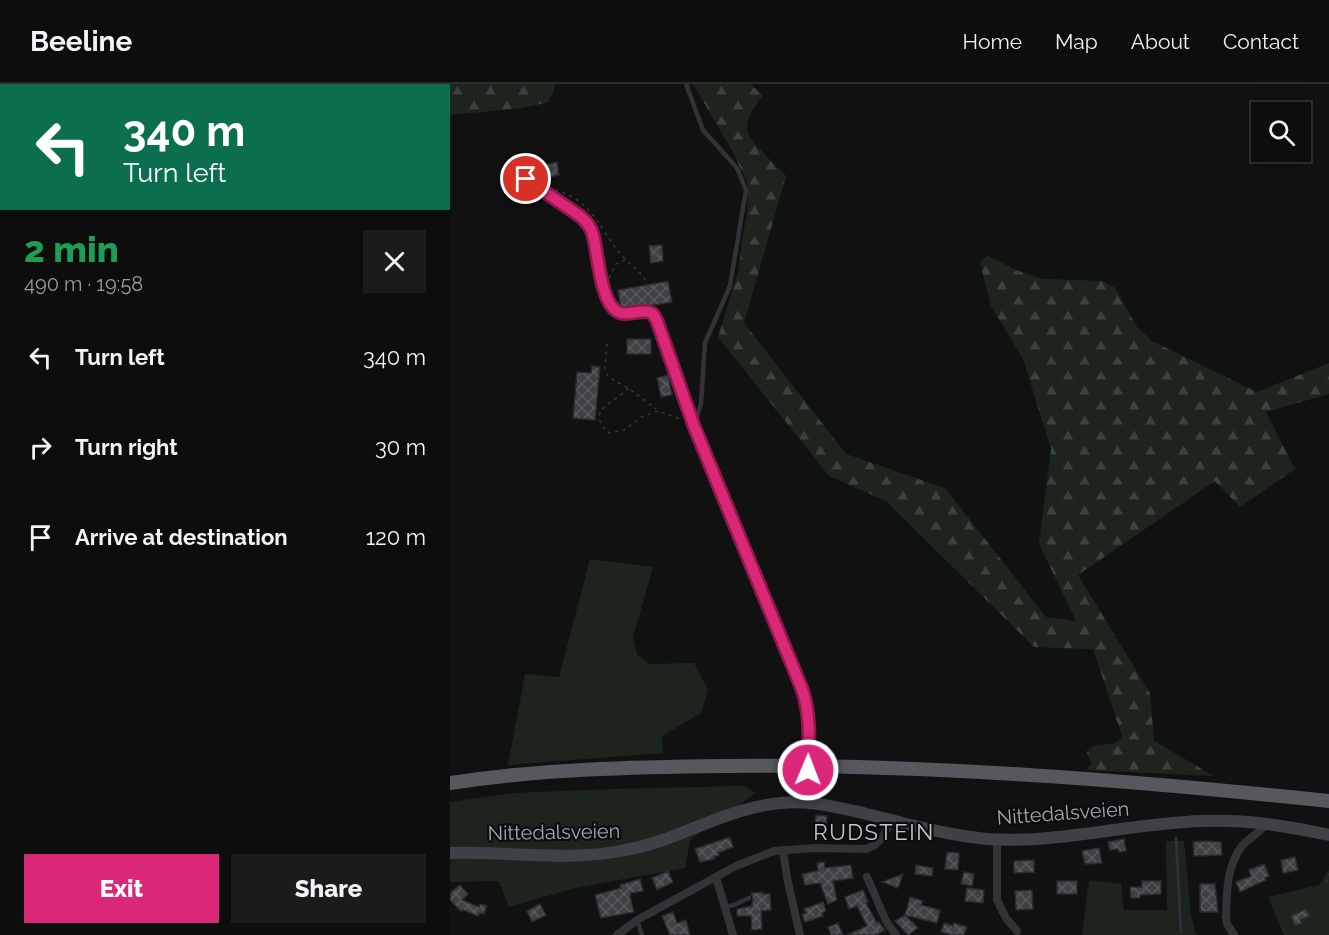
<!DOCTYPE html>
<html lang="en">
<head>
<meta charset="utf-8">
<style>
  body { margin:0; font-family:Raleway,sans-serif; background:#1b1b1c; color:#f1f3f6; height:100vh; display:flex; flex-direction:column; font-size:22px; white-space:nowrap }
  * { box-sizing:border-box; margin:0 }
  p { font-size:20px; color:#9a9c9e }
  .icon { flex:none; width:33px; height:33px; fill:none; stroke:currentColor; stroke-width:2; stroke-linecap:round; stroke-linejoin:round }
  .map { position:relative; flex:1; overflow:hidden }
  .details { display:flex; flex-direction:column; background:#0d0d0e; width:450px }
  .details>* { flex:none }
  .hud { background:#0b6e4f; color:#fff; overflow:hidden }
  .fabs { position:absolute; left:801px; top:18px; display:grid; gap:12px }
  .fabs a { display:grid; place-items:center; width:60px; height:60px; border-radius:0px; background:#0d0d0e; box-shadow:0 6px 24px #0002,0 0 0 2px #2d2d2e; font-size:30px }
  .pin { position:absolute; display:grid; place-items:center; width:51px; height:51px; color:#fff; margin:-26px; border:3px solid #fff; border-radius:50%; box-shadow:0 2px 6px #0007 }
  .me { position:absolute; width:66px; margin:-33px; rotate:1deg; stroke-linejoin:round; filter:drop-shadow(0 0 4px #0008) }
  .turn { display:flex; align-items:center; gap:21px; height:126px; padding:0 24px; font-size:27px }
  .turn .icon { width:78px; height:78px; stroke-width:2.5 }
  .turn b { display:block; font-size:42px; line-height:51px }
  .round { display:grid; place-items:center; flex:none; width:63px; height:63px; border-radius:0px; background:#1b1b1c }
  .summary { display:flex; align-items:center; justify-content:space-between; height:102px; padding:0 24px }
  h1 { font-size:36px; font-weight:800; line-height:45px; color:#1e9e55 }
  .action { display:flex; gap:12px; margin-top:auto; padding:12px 24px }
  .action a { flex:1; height:69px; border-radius:0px; background:#db2777; color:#fff; font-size:24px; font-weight:800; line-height:69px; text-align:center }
  .action a+a { background:#1b1b1c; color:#f1f3f6 }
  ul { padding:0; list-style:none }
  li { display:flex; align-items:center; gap:18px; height:90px; padding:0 24px }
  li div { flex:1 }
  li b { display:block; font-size:22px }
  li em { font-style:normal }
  header { display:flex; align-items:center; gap:36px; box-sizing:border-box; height:84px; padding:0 30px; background:#0d0d0e; border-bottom:2px solid #2d2d2e }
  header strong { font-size:28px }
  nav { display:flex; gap:33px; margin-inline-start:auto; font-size:21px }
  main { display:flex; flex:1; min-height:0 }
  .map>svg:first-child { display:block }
  .green { fill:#1d241e }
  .forest { fill:url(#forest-firs) }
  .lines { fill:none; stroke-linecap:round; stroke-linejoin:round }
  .stream { stroke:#2b3239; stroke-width:3 }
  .building { fill:url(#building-cross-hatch); stroke:#2b2b2e; stroke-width:1.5 }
  .path { stroke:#38393d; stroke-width:1.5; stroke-dasharray:3 4.5; stroke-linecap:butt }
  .service { stroke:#323237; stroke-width:4.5 }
  .minor { stroke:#323237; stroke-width:8 }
  .secondary { stroke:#404146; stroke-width:12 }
  .trunk { stroke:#56585e; stroke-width:14 }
  .minor-bridge { stroke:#323237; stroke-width:8 }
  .route-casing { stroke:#8e194d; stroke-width:15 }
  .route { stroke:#db2777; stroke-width:10 }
  .labels { text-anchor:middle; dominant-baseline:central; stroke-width:4.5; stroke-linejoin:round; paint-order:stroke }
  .street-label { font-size:20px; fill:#a3a6b1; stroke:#0c0c0d }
  .quarter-label { font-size:22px; letter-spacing:1.5px; fill:#c4c6ce; stroke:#0c0c0d }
</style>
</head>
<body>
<header>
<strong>Beeline</strong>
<nav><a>Home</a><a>Map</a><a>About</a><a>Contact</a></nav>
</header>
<main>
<section class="details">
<div class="hud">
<div class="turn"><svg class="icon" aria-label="left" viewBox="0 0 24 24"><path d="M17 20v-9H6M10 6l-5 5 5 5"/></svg><div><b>340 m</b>Turn left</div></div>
</div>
<div class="summary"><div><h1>2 min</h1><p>490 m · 19:58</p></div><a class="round"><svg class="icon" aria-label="close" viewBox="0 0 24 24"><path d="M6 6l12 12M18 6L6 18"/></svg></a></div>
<ul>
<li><svg class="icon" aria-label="left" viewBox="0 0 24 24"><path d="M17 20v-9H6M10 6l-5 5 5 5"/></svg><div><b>Turn left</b></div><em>340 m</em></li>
<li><svg class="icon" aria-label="right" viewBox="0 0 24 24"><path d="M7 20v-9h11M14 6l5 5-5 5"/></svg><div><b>Turn right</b></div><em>30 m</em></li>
<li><svg class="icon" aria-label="arrive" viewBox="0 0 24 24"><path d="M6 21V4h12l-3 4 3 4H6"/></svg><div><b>Arrive at destination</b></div><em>120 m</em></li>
</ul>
<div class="action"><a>Exit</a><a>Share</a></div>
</section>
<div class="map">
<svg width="879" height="851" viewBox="0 0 879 851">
  <defs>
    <pattern id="forest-firs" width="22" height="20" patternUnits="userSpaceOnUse" patternTransform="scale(1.5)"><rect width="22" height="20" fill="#1d241e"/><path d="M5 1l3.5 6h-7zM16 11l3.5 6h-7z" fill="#3b413c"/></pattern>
    <pattern id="building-cross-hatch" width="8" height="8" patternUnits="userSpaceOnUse" patternTransform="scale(1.5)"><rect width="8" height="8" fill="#404145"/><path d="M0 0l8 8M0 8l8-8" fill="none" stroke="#58595d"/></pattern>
  </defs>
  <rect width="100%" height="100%" fill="#111112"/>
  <!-- green -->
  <path class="green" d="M140,475l63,8 -20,70 4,18 13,9 44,-1 14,27 -7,23 -39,23 1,17 -155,12 17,-91 34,3z
    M294,702l12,7 -66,47 -5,28 -110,20 -66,19 -10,-26 -49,1v-80l64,-9 98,-4z
    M716,757h18l7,74 5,20h-114l7,-55 32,4 3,26h43z
    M879,786v65h-45l-16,-38 51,-12z"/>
  <!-- forest -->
  <path class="forest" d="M0,0h106l-7,18 -27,6 -72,7z
    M243,0h57l13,11c-7,10 -20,25 -15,38 3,9 30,35 38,43l-42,147 102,131 99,34 101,129 30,4 -37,-77 12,-95 -28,-90 -32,-53 -11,-43 7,-8 29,15 27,9 60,2 12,7 22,39 15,14 105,51 72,-29v31l-63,18 29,57 -55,38 -25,-26 -137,94 72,118 4,48 60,35 -128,-6 5,-6 -4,-12c10,-15 27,0 35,-16l-29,-87 -59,-2 -148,-146 -57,-25 -111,-139 21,-68 3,-30 5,-24 1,-30 -15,-33z"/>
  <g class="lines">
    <!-- stream -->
    <path class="stream" d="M726,754l5,94"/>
  </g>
  <!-- building -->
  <path class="building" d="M107,78l2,13 -12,3 -2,-13z
    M212,161l1,16 -12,2 -2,-17z
    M218,197l4,21 -29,5 -22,1 -3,-18z
    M177,255h24v15h-24z
    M142,282l8,1 -5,53 -22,-2 4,-46 14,1z
    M218,291l4,20 -11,2 -4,-19z
    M366,731l11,1 -1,13 -12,-2z
    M280,753l3,10 -15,6 1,2 -5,2 1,2 -15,3 -5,-13z
    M674,755l2,12 -7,1 -1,-3 -8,1 -2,-8z
    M754,757l17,1 1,13 -28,1 -1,-14z
    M649,764l3,15 -17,1 -3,-13z
    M497,768l12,1 -1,17 -13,-1z
    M845,773l3,13 -15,3 -2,-13z
    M584,776v12l-20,1v-12z
    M374,778l1,6 26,-3 2,13 -20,3 4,19 -9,4 -8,-21 -15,2 -3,-11 16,-3 -1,-8z
    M814,780l5,12 -4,2 1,2 -26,12 -4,-10 15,-6 -2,-6z
    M466,781l17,3 -1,8 -17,-2z
    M218,787l5,11 -16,8 -5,-12z
    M514,788l10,2 -2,12 -11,-2z
    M453,790l-5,14 -16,-6z
    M190,795l3,12 -12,2 -1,3 4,16 -33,6 -6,-23 26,-7 -1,-3z
    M607,797h20v13h-20z
    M692,797h19v13l-21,1v3h-9l-1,-11h12z
    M750,800h15l3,28h-18z
    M10,801l8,9 -6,6 17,7 1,-3 7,2 -3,8 -5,-1 -1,3 -15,-6 -1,2 -12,-12v-7z
    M517,804l17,2 -1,13 -18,-2z
    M413,806l5,12 -2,1 11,20 2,-1 6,8 -9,5h-29l20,-9 -10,-20 -8,3 -4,-12z
    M582,806l1,19 -17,1 -1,-19z
    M313,808v2h7l1,16 -10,1 1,18 -10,1 -1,-14h-14v-7l15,-3 1,-8 -2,-5z
    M460,813l13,4 -2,4 19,5 -3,13 -32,-8 13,13 -10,7 -13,-14 10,-6z
    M373,818l3,9 -4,2 1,3 -18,6 -3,-8 4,-1 -2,-4z
    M90,820l6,11 -14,7 -5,-11z
    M856,825l4,7 -10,4 2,3 -7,3 -4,-10z
    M223,828l4,11 9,-3 4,15h-20l-8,-19z
    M388,839l5,12h-12l-3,-8z
    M494,839l9,3 1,-3 13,4 -3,8h-12l-11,-3z"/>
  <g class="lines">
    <!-- path -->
    <path class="path" d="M105,106c42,12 44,43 71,70 8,8 14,11 19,20
      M159,194l7,-14 9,-4
      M157,260l-2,24 3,9 20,11 28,21
      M178,304c-13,16 -45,21 -19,45l15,-3 17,-13 17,-6 25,9
      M876,798l3,-8"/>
    <!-- service -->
    <path class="service" d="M236,0l17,46 34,38 9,22 -16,96 -25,57 -4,61 -7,22
      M76,95l54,37c5,4 9,9 12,15 7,16 6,76 29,82 8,2 19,-3 28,-1l4,2 7,16
      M274,823l10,-2 15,-7
      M187,836l5,15"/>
    <!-- minor -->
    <path class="minor" d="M210,246l34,96 109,263 5,18 1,24
      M547,755v61l9,18 11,13
      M333,766l4,28 13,57
      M266,793l17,58
      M417,793l19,44 10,14
      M167,851l20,-15 99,-54 38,-15 42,-3 50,1 9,-4 8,-8 8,-17
      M784,851l-7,-11 -1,-6c1,-26 0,-49 15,-71 7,-9 18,-13 25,-23"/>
    <!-- secondary -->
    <path class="secondary" d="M0,769c58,-2 119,9 176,-3 54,-10 101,-43 156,-47 27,-3 54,4 81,10 40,10 82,22 124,26 72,5 144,-16 216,-18 43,-2 84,5 126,14"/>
    <!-- trunk -->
    <path class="trunk" d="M0,699c91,-14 184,-16 276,-17 202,-2 402,14 603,35"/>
    <!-- minor-bridge -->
    <path class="minor-bridge" d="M357,705l2,-58"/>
  </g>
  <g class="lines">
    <!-- route casing -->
    <g class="route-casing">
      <path id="route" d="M76,95l54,37c6,5 11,11 13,19 5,17 7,73 28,78 8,2 19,-3 28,-1l4,2 4,7 37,105 108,263c9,26 7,53 6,81"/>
    </g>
    <!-- route -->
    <use href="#route" class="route"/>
  </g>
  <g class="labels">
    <!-- street labels -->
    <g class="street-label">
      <text transform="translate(613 729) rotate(-4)">Nittedalsveien</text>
      <text transform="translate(104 748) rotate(-1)">Nittedalsveien</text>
    </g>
    <!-- quarter labels -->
    <g class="quarter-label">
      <text x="424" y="748">RUDSTEIN</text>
    </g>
  </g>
</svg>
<div class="fabs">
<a><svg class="icon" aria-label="search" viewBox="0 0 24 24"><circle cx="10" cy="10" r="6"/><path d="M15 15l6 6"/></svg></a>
</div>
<div class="pin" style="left:76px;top:95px;background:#d93025"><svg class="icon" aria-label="arrive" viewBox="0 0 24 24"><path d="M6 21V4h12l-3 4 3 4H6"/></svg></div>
<svg class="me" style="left:358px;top:686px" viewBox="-20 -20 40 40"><circle r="17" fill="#db2777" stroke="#fff" stroke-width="3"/><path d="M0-11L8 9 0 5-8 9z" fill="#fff"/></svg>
</div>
</main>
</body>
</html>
